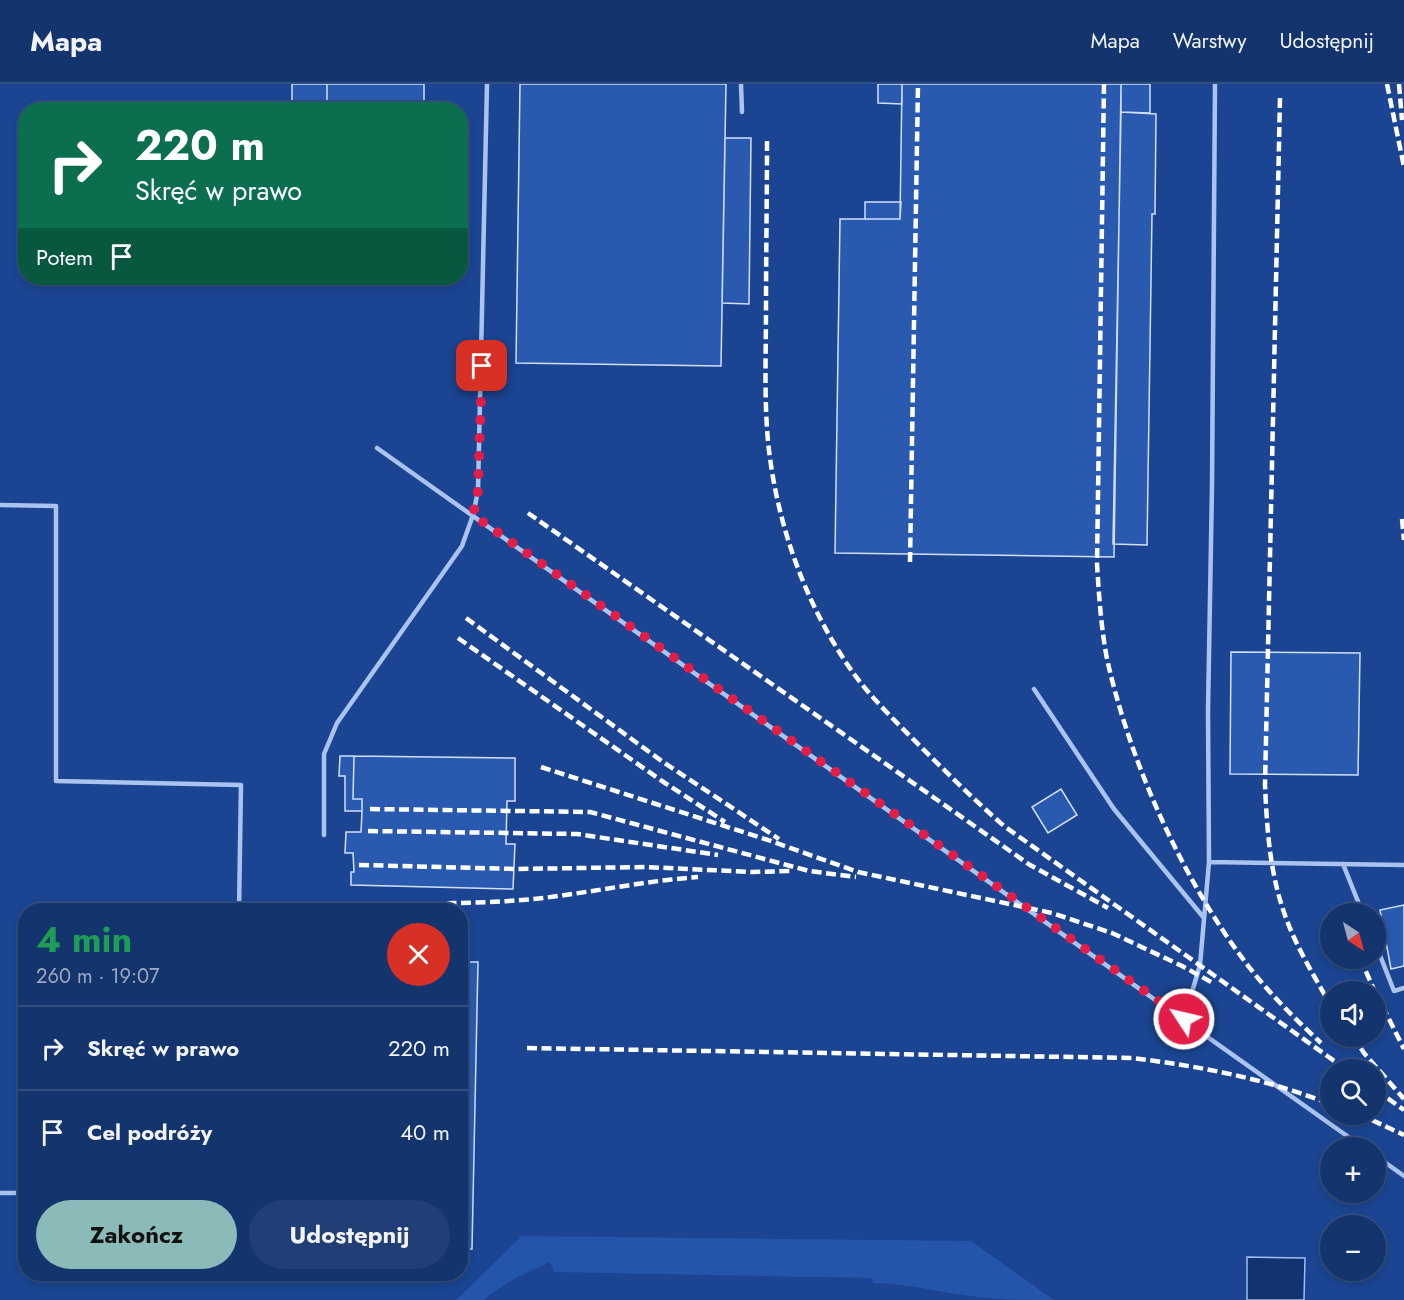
<!DOCTYPE html>
<html lang="pl">
<head>
<meta charset="utf-8">
<style>
  body { margin:0; font-family:Jost,sans-serif; background:#213f76; color:#f1f3f6; height:100vh; display:flex; flex-direction:column; font-size:22px; white-space:nowrap }
  * { box-sizing:border-box; margin:0 }
  p { font-size:20px; color:#9daac2 }
  .icon { flex:none; width:33px; height:33px; fill:none; stroke:currentColor; stroke-width:2; stroke-linecap:round; stroke-linejoin:round }
  .map { position:relative; flex:1; overflow:hidden }
  .side { position:absolute; left:18px; top:819px; width:450px; height:378px; display:flex; flex-direction:column; background:#14346e; border-radius:24px; box-shadow:0 3px 9px #0003,0 0 0 2px #334f81 }
  .side>* { flex:none }
  .top-card { position:absolute; left:18px; top:18px; width:450px; height:183px; border-radius:24px; box-shadow:0 3px 9px #0003,0 0 0 2px #334f81; background:#0b6e4f; color:#fff; overflow:hidden }
  .needle { width:39px; rotate:144deg }
  .controls { position:absolute; left:1320px; top:819px; display:grid; gap:12px }
  .controls a { display:grid; place-items:center; width:66px; height:66px; border-radius:50%; background:#14346e; box-shadow:0 3px 9px #0003,0 0 0 2px #334f81; font-size:30px }
  .pin { position:absolute; display:grid; place-items:center; width:51px; height:51px; color:#fff; margin:-26px; border-radius:12px; box-shadow:0 3px 9px #0006 }
  .me { position:absolute; width:66px; margin:-33px; rotate:305deg; stroke-linejoin:round; filter:drop-shadow(0 0 4px #0008) }
  .turn { display:flex; align-items:center; gap:21px; height:126px; padding:0 18px; font-size:27px }
  .turn .icon { width:78px; height:78px; stroke-width:2.5 }
  .turn b { display:block; font-size:42px; line-height:51px }
  .then { display:flex; align-items:center; height:57px; padding:0 18px; background:#0003; gap:12px; font-size:22px }
  .round { display:grid; place-items:center; flex:none; width:63px; height:63px; border-radius:32px; background:#213f76 }
  .summary { display:flex; align-items:center; justify-content:space-between; height:102px; padding:0 18px }
  h1 { font-size:36px; font-weight:700; line-height:45px; color:#1e9e55 }
  .button { display:flex; gap:12px; margin-top:auto; padding:12px 18px }
  .button a { flex:1; height:69px; border-radius:36px; background:#8bbbb9; color:#111; font-size:24px; font-weight:700; line-height:69px; text-align:center }
  .button a+a { background:#213f76; color:#f1f3f6 }
  ul { padding:0; list-style:none }
  li { display:flex; align-items:center; gap:18px; height:84px; padding:0 18px; border-top:2px solid #334f81 }
  li div { flex:1 }
  li b { display:block; font-size:22px }
  li em { font-style:normal }
  header { display:flex; align-items:center; gap:36px; box-sizing:border-box; height:84px; padding:0 30px; background:#14346e; border-bottom:2px solid #334f81 }
  header strong { font-size:28px }
  nav { display:flex; gap:33px; margin-inline-start:auto; font-size:21px }
  .map>svg:first-child { display:block }
  .green { fill:#2455ab }
  .water { fill:#123270; stroke:#9ebdf1; stroke-width:1.5 }
  .building { fill:#2a5ab0; stroke:#d1e0fa; stroke-width:1.5 }
  .lines { fill:none; stroke-linecap:round; stroke-linejoin:round }
  .service { stroke:#abc4ef; stroke-width:4.5 }
  .rail { stroke:#fff; stroke-width:4.5; stroke-dasharray:10 4.5; stroke-linecap:butt }
  .route { stroke:#e11d48; stroke-width:10; stroke-dasharray:0 18 }
</style>
</head>
<body>
<header>
<strong>Mapa</strong>
<nav><a>Mapa</a><a>Warstwy</a><a>Udostępnij</a></nav>
</header>
<div class="map">
<svg width="1404" height="1216" viewBox="0 0 1404 1216">
  <rect width="100%" height="100%" fill="#1b4592"/>
  <!-- green -->
  <path class="green" d="M522,1152l449,5 83,59c-28,0 -56,0 -84,-4 -33,-4 -64,-13 -97,-13l-1,-5 -318,-6 -4,-10c-24,11 -46,20 -66,38h-28z"/>
  <!-- water -->
  <path class="water" d="M1247,1173l58,1 -1,42h-57z"/>
  <!-- building -->
  <path class="building" d="M292,0h35v26h-35z
    M327,0h97v26h-97z
    M520,0h206l-5,282 -205,-3z
    M878,0h24v20l-24,-1z
    M902,0h219l-7,473 -279,-4 5,-334h60z
    M1121,0h29v29l-29,-1z
    M1121,28l35,2 -1,100h-3l-5,331 -34,-1z
    M725,54h26l-2,166 -27,-1z
    M865,118h36l-1,17h-35z
    M1231,568l129,1 -2,122 -128,-1z
    M340,672h14l-1,43h9v12h-17v-35h-6z
    M354,672l161,2v43h-8l-1,43h9l-2,45 -162,-4v-13h3l-1,-19h-8l1,-21h15l1,-21v-12h-9z
    M1061,705l16,26 -29,18 -16,-26z
    M1404,821v61l-13,3 -11,-59z
    M460,878h18l-6,287h-12z"/>
  <g class="lines">
    <!-- service -->
    <path class="service" d="M741,0l1,28
      M377,364l987,700
      M0,421l56,1v275l185,4 -2,125
      M1034,605l80,120 90,109
      M324,751v-81l13,-31 125,-177 11,-31 5,-24 9,-407
      M1209,778l195,3
      M1343,780l20,50
      M1376,861l18,46 10,-3
      M1184,935l16,-54 9,-103 -1,-151 4,-225 3,-402
      M1376,1072l28,20
      M0,1109h26"/>
    <!-- rail -->
    <path class="rail" d="M1104,0l-7,480c2,32 4,63 10,95 23,103 75,220 139,304 22,29 48,55 75,80
      M1387,0l17,83
      M1399,0l3,36
      M1280,14l-15,687c2,46 5,90 21,133 11,30 28,58 44,86
      M767,57c0,56 -1,112 -1,169 0,43 -2,88 2,131 8,82 38,166 86,233 17,23 38,44 58,64 30,30 60,60 92,88l343,244
      M528,429l502,352 78,43
      M1402,435l2,21
      M910,478l8,-478
      M466,534l197,144 116,77
      M458,554l204,143 63,41
      M541,683l227,73 90,32 194,41 60,20 70,33 31,17
      M370,725l220,3 219,59 47,6
      M368,747l209,3 141,21
      M359,781l159,4 127,-2 107,5 39,-1
      M345,820c63,-1 126,1 189,-5 55,-6 109,-18 164,-22
      M1339,829v1
      M1360,874l15,34
      M1376,909l28,56
      M1353,952l11,17 40,46
      M527,964l605,10c67,8 135,21 198,46
      M1376,1006l28,20
      M1359,1030l45,21"/>
  </g>
  <g class="lines">
    <!-- route -->
    <path class="route" d="M482,282l-4,125 -5,24 711,504"/>
  </g>
</svg>
<div class="controls">
<a><svg class="needle" viewBox="-14 -14 28 28"><path d="M0-13l5 13h-10z" fill="#e53935"/><path d="M0 13l5-13h-10z" fill="#9daac2"/></svg></a>
<a><svg class="icon" aria-label="sound" viewBox="0 0 24 24"><path d="M4 9h4l5-4v14l-5-4H4zM17 9q2 3 0 6"/></svg></a>
<a><svg class="icon" aria-label="search" viewBox="0 0 24 24"><circle cx="10" cy="10" r="6"/><path d="M15 15l6 6"/></svg></a>
<a>+</a>
<a>−</a>
</div>
<div class="pin" style="left:482px;top:282px;background:#d93025"><svg class="icon" aria-label="arrive" viewBox="0 0 24 24"><path d="M6 21V4h12l-3 4 3 4H6"/></svg></div>
<svg class="me" style="left:1184px;top:935px" viewBox="-20 -20 40 40"><circle r="17" fill="#e11d48" stroke="#fff" stroke-width="3"/><path d="M0-11L8 9 0 5-8 9z" fill="#fff"/></svg>
<div class="top-card">
<div class="turn"><svg class="icon" aria-label="right" viewBox="0 0 24 24"><path d="M7 20v-9h11M14 6l5 5-5 5"/></svg><div><b>220 m</b>Skręć w prawo</div></div>
<div class="then">Potem<svg class="icon" aria-label="arrive" viewBox="0 0 24 24"><path d="M6 21V4h12l-3 4 3 4H6"/></svg></div>
</div>
<section class="side">
<div class="summary"><div><h1>4 min</h1><p>260 m · 19:07</p></div><a class="round" style="background:#d93025;color:#fff"><svg class="icon" aria-label="close" viewBox="0 0 24 24"><path d="M6 6l12 12M18 6L6 18"/></svg></a></div>
<ul>
<li><svg class="icon" aria-label="right" viewBox="0 0 24 24"><path d="M7 20v-9h11M14 6l5 5-5 5"/></svg><div><b>Skręć w prawo</b></div><em>220 m</em></li>
<li><svg class="icon" aria-label="arrive" viewBox="0 0 24 24"><path d="M6 21V4h12l-3 4 3 4H6"/></svg><div><b>Cel podróży</b></div><em>40 m</em></li>
</ul>
<div class="button"><a>Zakończ</a><a>Udostępnij</a></div>
</section>
</div>
</body>
</html>
